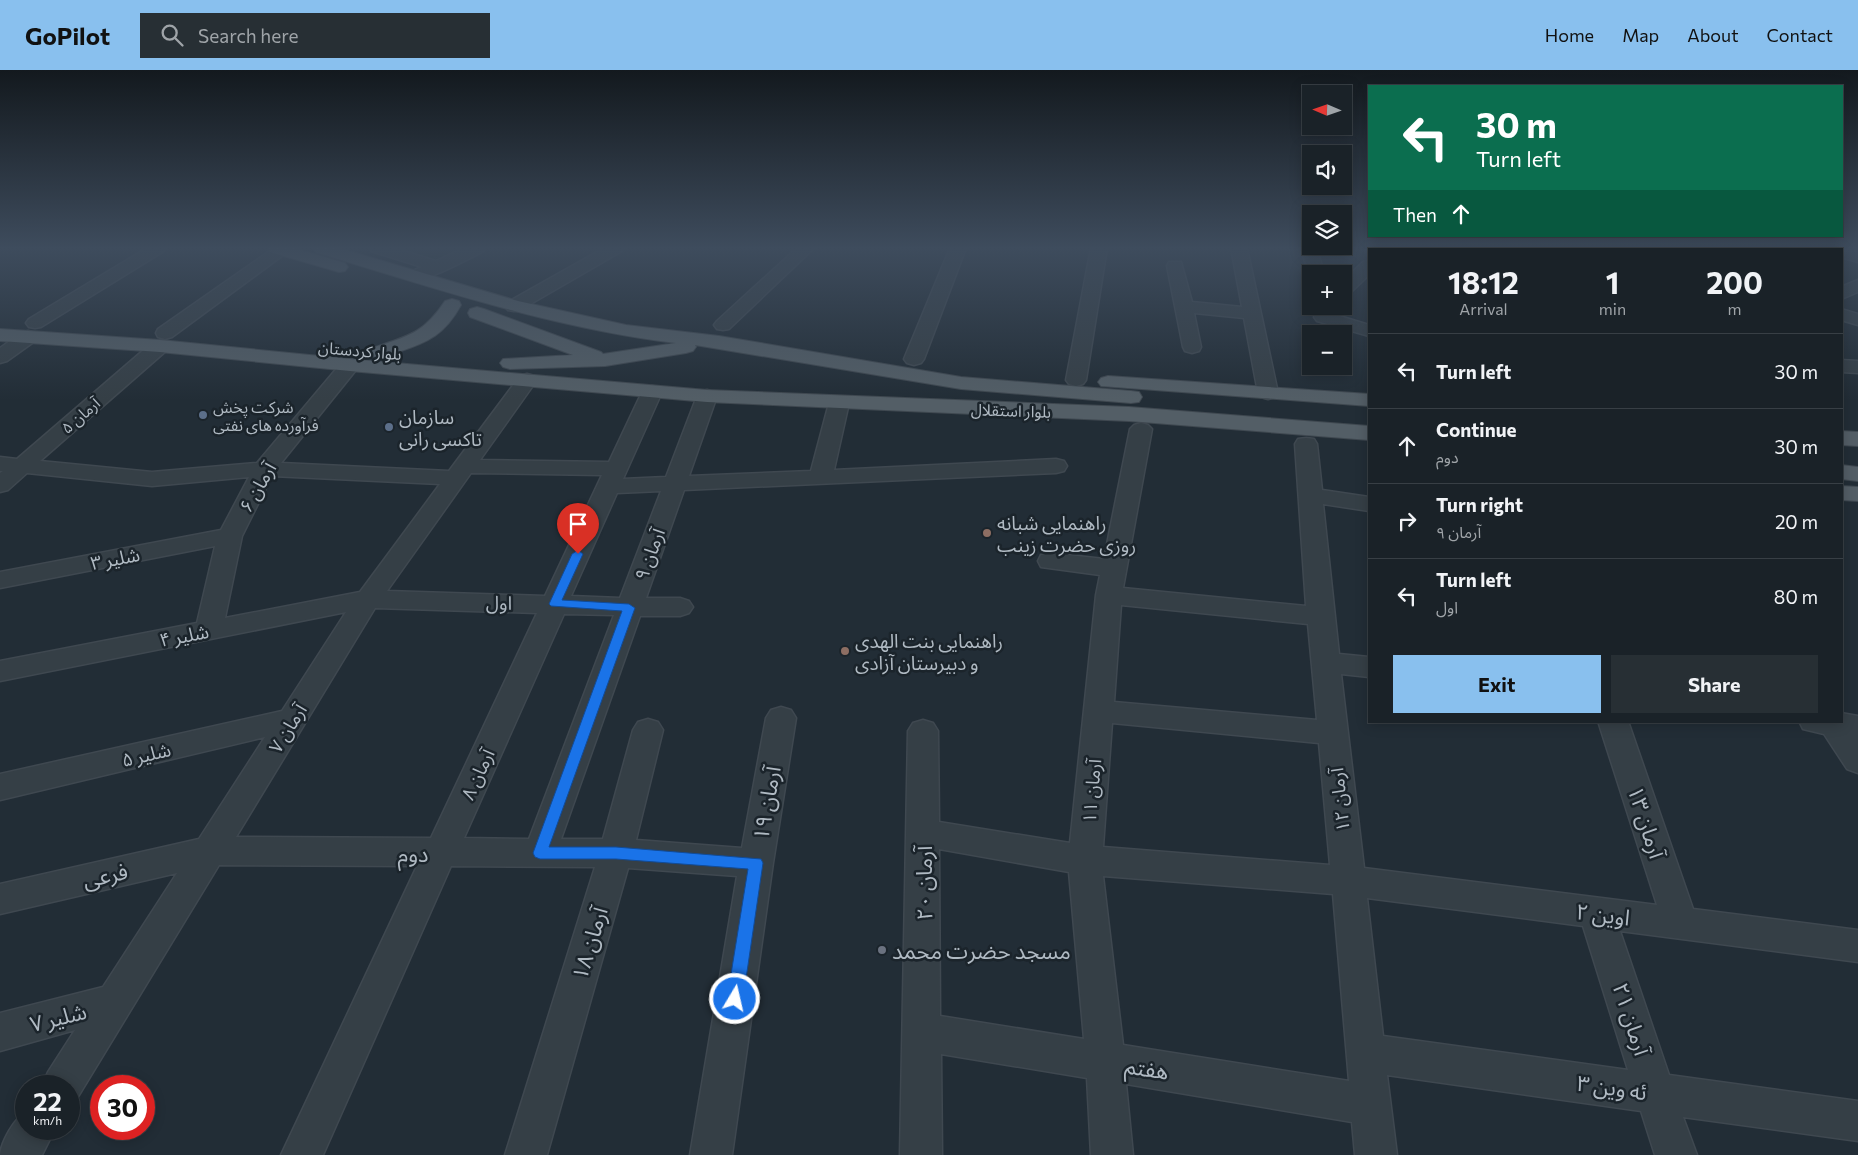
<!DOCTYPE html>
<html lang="en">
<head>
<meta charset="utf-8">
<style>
  body { margin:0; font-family:Commissioner,"Noto Sans Arabic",sans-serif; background:#272f34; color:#f1f3f6; height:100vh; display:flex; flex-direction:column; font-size:19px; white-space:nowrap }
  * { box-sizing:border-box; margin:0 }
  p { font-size:16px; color:#9fa4a8 }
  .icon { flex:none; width:28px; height:28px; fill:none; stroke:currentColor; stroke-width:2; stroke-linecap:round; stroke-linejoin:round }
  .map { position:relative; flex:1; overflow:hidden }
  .side { position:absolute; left:1368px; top:178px; width:475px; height:475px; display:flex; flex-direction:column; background:#1a2228; border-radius:0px; box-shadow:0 2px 12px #0003,0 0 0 1px #383f45 }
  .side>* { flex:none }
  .top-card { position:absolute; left:1368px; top:15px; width:475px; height:152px; border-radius:0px; box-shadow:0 2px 12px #0003,0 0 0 1px #383f45; background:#0b6e4f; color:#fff; overflow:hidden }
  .needle { width:32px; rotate:272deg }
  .fabs { position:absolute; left:1302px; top:15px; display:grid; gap:10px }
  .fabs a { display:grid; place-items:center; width:50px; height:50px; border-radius:0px; background:#1a2228; box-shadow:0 2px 12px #0003,0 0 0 1px #383f45; font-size:25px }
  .speed { position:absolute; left:15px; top:1005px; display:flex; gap:10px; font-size:25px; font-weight:700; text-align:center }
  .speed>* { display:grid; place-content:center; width:65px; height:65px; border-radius:50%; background:#1a2228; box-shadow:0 2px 12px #0003,0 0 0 1px #383f45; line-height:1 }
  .speed small { font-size:12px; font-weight:400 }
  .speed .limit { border:8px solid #d22; background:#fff; color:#111 }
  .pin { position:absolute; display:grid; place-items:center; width:42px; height:42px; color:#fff; margin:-51px -21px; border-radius:50% 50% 50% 0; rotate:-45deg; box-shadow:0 0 5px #0007 }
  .pin .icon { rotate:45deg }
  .me { position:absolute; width:55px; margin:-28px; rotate:9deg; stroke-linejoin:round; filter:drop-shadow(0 0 4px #0008) }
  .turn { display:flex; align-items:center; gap:18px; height:105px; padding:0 25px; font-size:22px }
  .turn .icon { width:65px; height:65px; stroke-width:2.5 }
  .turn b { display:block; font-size:35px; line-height:42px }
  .then { display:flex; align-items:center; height:48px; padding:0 25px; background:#0003; gap:10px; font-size:19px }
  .eta { display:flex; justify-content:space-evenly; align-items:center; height:85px; text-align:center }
  .eta b { font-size:30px; font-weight:700; line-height:35px }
  .primary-button { display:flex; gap:10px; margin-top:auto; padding:10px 25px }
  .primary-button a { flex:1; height:58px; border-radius:0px; background:#89c0ee; color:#111; font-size:20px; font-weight:700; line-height:58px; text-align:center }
  .primary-button a+a { background:#272f34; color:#f1f3f6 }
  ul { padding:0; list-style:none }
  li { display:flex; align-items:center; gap:15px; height:75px; padding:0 25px; border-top:1px solid #383f45 }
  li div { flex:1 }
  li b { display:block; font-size:19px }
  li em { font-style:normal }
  header { display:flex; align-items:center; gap:30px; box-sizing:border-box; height:70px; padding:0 25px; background:#89c0ee; color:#111 }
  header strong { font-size:24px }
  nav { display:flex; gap:28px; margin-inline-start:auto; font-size:18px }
  .search { width:350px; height:45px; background:#272f34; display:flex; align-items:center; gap:12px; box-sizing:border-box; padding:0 18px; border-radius:0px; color:#9fa4a8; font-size:19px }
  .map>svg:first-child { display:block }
  .green { fill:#243736 }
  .building { fill:#47545e; stroke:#57646e }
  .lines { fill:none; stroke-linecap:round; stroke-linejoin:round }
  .minor-casing { stroke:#3f4850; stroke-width:3 }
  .major-casing { stroke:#3f4850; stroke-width:2 }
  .minor { fill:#353f46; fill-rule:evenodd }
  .major { fill:#535e66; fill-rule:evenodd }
  .route { fill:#1a73e8; stroke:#114b97 }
  .service-dot { fill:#5c6f8a; stroke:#1b242b; stroke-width:2 }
  .education-dot { fill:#8d6e63; stroke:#1b242b; stroke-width:2 }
  .worship-dot { fill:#6b7280; stroke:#1b242b; stroke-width:2 }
  .labels { text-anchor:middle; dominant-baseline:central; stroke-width:5; stroke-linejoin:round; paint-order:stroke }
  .far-street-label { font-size:16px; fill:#b0bac3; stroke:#1b242b }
  .far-poi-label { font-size:16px; fill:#b0bac3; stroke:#1b242b; text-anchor:start }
  .poi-label { font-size:19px; fill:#b0bac3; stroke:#1b242b; text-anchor:start }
  .street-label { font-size:19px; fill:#b0bac3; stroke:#1b242b }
  .near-street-label { font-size:22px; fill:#b0bac3; stroke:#1b242b }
  .near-poi-label { font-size:22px; fill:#b0bac3; stroke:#1b242b; text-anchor:start }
</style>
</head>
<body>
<header>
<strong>GoPilot</strong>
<div class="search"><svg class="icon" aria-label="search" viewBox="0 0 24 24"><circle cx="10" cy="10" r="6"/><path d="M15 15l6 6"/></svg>Search here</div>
<nav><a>Home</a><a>Map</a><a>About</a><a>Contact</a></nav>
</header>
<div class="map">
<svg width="1858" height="1085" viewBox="0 0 1858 1085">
  <rect width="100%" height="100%" fill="#222d36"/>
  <!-- green -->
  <path class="green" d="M394,178h72l-27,13z"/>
  <!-- building -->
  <path class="building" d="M1530,178h96l-1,1h-96z"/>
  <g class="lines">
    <!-- minor casing -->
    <g class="minor-casing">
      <path id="minor" d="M147,178h19l-2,3 -123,76 -6,1 -6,-1 -3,-4 3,-4z
        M274,178h15l1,2 -118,87 -7,2 -7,-2 -2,-4 2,-4z
        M369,178h25l42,13 29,-13h21l-2,3c-16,8 -59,32 -74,29l-2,-4 2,-4 12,-5 -51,-16z
        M604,178h20l-2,3 -102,59 -6,1 -6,-1 -3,-4 3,-4z
        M797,178h17l-85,81 -6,1 -6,-1 -3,-4 3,-4z
        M950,178h16l-42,111 -3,4 -7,2 -7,-2 -3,-4z
        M1091,178h16l-21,132 -3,4 -7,2 -7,-2 -3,-4z
        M1231,178h16l31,145 -3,4 -7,2 -7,-2 -3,-4 -14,-75 -50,-5 7,34 -2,4 -7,2 -7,-2 -2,-4 -16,-81 2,-4h12l11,40 50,5z
        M1300,178h16l9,26h-14v4z
        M1381,178h16l-17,1z
        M1411,178h18l1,1h-19z
        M1455,178h16l-17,1z
        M1659,178h18l1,1h-19z
        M1741,178h17l-18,1z
        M1838,178l20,4v10l-17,-5v-8h-6z
        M1369,191v14l-19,18 -6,1v-14l19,-18z
        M1858,210v12l-17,7v-12z
        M1318,236h18l-3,8 36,11v11l-52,-15 -3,-4z
        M1841,239l17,5v11l-17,-5z
        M28,261l7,2 2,4 -2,4 -28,20 -7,2v-15l21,-15z
        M160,270l7,2 2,4 -2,4 -127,111 112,11 105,-9 86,-102 7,-2 7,2 3,4 -79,98 168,8 71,-95 7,-2 7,2 3,4 -57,80 129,2 33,-70 3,-4 7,-2 7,2 3,4 -39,87 43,-2 31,-81 3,-4 7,-2 7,2 3,4 -28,80 122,-5 18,-68 3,-4 7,-2 7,2 3,4 -15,67 222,-11 8,2 3,5 -3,5 -8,2 -372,17 -38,108h34l9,3 4,6 -4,6 -9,3h-40l-79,223h42l30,-109 5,-8 10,-3 10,3 5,8 -27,110 106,8 24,-130 5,-8 10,-3 10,3 5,8 -23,145 -41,292h-42l47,-279 -109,-8 -81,287h-42l90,-288 -144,-1 -128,289h-42l136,-289 -198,-1 -143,235 -7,3v-17h-27l6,-14 27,-42 -75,21v-38l103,-26 74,-114 -177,41v-30l199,-45 66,-102 -265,63v-26l282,-63 64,-99 -346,69v-20l197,-38 18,-77 -215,42v-16l221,-42 28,-53 -97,9 -125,-13 -19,17 -8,2v-19l3,-2h-3v-14l17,2 136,-117zM471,403l131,2 -57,121 -158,-5zM272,406l168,8 -80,108 -135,26 17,-82zM661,421l-41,107 -49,-2 46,-103zM375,538l162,5 -106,225 -195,-1zM564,544l50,1 -85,224 -65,-1z
        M1841,290l17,1v12l-17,-1z
        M1141,353l7,2 4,4 -29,159 183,18 -11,-162 3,-5 8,-1 8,1 3,5 5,46 47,7v14l-46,-7 16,150 30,3v20l-28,-3 23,194 293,37 -59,-184h30l65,188 165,21v32l-238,-31 49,144 189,26v40l-175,-24 14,38h-42l-14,-44 -254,-36 10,80h-42l-3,-33 -226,-38 7,71h-42l-4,-77 -146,-24 1,101h-42l8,-424 5,-8 10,-3 10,3 5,8 1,91 131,21 26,-248 4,-20 -59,-8 -3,-6 3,-6 9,-2 54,6 26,-130 4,-4zM1121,535l187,19 9,96 -203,-18zM1112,653l207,20 11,122 -227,-18zM939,779l130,23 15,167 -144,-23zM1103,806l230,18 16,187 -226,-36zM1367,828l216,28 45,144 -245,-34z
        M1841,643l17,3v57l-11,-4 -23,-35 -21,-5 -4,-8h42z
        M26,1042v17h29l-13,26h-42c1,-13 15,-38 26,-43z"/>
    </g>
    <!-- major casing -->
    <g class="major-casing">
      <path id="major" d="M268,178h26l51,15 3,4 -3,4 -6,1 -69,-20z
        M313,178h26l179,53 108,24 93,11 242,41 170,14 8,1 3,5 -3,5 -8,1 -170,-14 -266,-44 1,2 -3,4 -7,2 -81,13 -95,3 -7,-2 -3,-4 3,-4 70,-4 -103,-38 -2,-4 2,-4 7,-2 7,2 117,43 2,2 73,-11c-124,-15 -242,-55 -361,-91z
        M452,229l7,2 2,4c-16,29 -32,37 -63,47 -9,3 -16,7 -26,4l-3,-4 3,-4c36,-12 51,-14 73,-47z
        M0,259l160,11 190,19 357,31 422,17 240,19v14l-240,-19 -422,-19 -357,-31 -190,-19 -160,-11z
        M1108,306l261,18v12l-268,-20 -3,-4 3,-4z
        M1841,361l17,1v14l-17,-1z
        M1841,395l17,2v14l-17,-2z
        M1841,416l17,1v14l-17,-1z"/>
    </g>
    <!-- minor -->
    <use href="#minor" class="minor"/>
    <!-- major -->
    <use href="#major" class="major"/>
  </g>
  <!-- sky -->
  <linearGradient id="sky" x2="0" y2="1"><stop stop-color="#13191e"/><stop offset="0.54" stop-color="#3e4c5d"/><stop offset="1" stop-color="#3e4c5d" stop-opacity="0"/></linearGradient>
  <rect width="1858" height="330" fill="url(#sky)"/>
  <!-- route -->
  <path class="route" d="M578,480l5,4 -21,46 67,4 6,4 -86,239h67l145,12 2,4 -20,136 -3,6 -5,2 -6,-2 -2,-6 21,-130 -132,-10h-76l-5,-2 -2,-4 89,-242 -71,-5 -2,-2 23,-50z"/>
  <!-- markers -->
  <g class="service-dot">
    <circle cx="203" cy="345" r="5"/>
    <circle cx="389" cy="357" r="5"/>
  </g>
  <g class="education-dot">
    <circle cx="987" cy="463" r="5"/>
    <circle cx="845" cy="581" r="5"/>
  </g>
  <circle class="worship-dot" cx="882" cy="880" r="5"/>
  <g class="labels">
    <!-- far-street labels -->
    <g class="far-street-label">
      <text transform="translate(360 280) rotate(5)">بلوار کردستان</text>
      <text transform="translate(1011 340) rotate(2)">بلوار استقلال</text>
      <text transform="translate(80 345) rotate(-41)">آرمان ۵</text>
    </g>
    <!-- far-poi labels -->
    <g class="far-poi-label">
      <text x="213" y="336">شرکت پخش<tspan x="213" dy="18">فرآورده های نفتی</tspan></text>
    </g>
    <!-- poi labels -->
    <g class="poi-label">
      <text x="399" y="346">سازمان<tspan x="399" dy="22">تاکسی رانی</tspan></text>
      <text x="997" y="452">راهنمایی شبانه<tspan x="997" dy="22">روزی حضرت زینب</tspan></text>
      <text x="855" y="570">راهنمایی بنت الهدی<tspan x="855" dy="22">و دبیرستان آزادی</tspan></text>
    </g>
    <!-- street labels -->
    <g class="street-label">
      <text transform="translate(257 417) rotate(-60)">آرمان ۶</text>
      <text transform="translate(649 484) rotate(-70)">آرمان ۹</text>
      <text transform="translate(115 488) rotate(-11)">شلیر ۳</text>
      <text transform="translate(499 532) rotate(1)">اول</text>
      <text transform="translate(184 565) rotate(-11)">شلیر ۴</text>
      <text transform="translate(287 658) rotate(-58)">آرمان ۷</text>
      <text transform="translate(146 684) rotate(-13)">شلیر ۵</text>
      <text transform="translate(477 704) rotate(-65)">آرمان ۸</text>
      <text transform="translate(1091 721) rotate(-85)">آرمان ۱۱</text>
      <text transform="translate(1339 730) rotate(-96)">آرمان ۱۲</text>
    </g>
    <!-- near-street labels -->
    <g class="near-street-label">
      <text transform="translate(766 733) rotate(-80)">آرمان ۱۹</text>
      <text transform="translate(1647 752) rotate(72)">آرمان ۱۳</text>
      <text x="413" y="783">دوم</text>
      <text transform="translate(105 805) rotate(-13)">فرعی</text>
      <text transform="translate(923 813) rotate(-90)">آرمان ۲۰</text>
      <text transform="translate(1603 844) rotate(7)">اوین ۲</text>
      <text transform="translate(589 873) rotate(-73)">آرمان ۱۸</text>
      <text transform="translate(58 947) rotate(-14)">شلیر ۷</text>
      <text transform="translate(1632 949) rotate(72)">آرمان ۲۱</text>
      <text transform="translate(1147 998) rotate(9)">هفتم</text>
      <text transform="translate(1612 1017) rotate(8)">ئه وین ۳</text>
    </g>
    <!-- near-poi labels -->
    <g class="near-poi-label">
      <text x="892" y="880">مسجد حضرت محمد</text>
    </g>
  </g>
</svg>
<div class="fabs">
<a><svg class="needle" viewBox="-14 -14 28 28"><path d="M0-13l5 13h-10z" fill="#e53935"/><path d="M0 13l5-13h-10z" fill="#9fa4a8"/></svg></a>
<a><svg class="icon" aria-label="sound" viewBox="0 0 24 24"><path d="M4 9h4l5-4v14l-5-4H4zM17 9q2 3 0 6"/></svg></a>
<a><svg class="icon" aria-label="layers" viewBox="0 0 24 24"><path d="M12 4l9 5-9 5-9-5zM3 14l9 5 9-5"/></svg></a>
<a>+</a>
<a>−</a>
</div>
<div class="speed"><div>22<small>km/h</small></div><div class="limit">30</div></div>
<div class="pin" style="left:578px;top:484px;background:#d93025"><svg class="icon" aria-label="arrive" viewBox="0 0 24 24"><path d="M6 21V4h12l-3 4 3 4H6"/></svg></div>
<svg class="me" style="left:735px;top:929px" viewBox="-20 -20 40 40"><circle r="17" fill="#1a73e8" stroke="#fff" stroke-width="3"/><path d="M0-11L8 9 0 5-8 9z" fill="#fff"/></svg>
<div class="top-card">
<div class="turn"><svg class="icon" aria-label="left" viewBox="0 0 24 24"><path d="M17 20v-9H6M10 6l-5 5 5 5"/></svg><div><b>30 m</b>Turn left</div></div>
<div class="then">Then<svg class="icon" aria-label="ahead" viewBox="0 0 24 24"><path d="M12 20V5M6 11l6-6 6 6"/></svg></div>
</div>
<section class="side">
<div class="eta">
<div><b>18:12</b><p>Arrival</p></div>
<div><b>1</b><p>min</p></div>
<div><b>200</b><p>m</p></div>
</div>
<ul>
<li><svg class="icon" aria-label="left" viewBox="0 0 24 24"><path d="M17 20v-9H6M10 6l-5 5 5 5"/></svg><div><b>Turn left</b></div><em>30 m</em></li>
<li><svg class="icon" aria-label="ahead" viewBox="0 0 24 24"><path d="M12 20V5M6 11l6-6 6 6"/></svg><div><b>Continue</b><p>دوم</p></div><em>30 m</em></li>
<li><svg class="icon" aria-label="right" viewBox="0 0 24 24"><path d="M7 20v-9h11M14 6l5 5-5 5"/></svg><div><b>Turn right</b><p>آرمان ۹</p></div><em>20 m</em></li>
<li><svg class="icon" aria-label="left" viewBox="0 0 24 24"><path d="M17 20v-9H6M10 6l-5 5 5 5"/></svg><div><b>Turn left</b><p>اول</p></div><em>80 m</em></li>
</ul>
<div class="primary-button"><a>Exit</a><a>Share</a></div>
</section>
</div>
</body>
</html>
